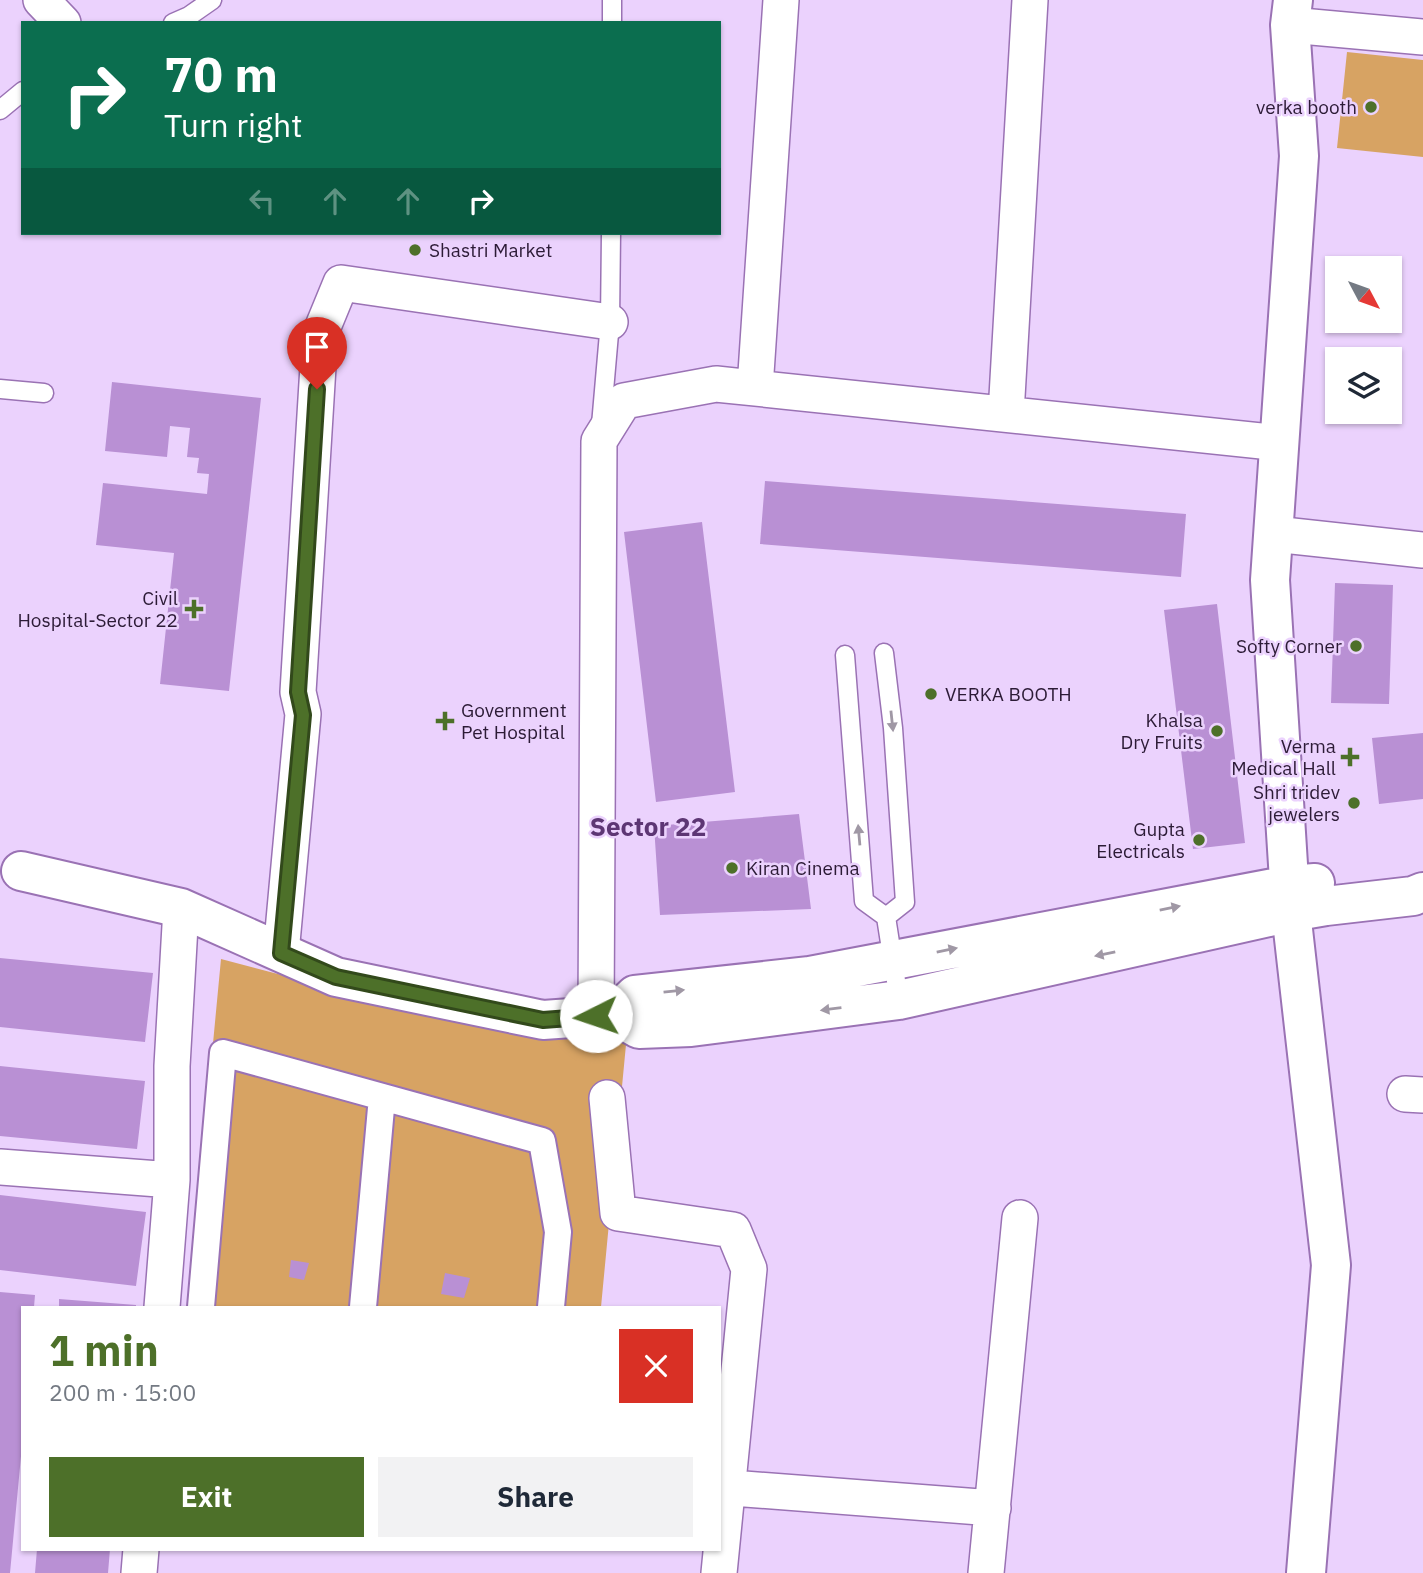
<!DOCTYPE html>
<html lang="en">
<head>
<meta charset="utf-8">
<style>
  body { margin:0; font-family:"IBM Plex Sans",sans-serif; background:#f2f2f3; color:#1f2937; height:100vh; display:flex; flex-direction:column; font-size:26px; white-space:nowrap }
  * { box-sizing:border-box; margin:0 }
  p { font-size:23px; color:#747a83 }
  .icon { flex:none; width:38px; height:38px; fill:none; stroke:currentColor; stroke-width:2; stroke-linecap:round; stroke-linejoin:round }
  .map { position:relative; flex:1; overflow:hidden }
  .drawer { position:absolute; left:21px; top:1306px; width:700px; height:245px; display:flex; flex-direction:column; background:#fff; border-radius:0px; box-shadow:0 2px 5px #0004 }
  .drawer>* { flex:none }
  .banner { position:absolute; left:21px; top:21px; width:700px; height:214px; border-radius:0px; box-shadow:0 2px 5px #0004; background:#0b6e4f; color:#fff; overflow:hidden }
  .needle { width:46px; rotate:131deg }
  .tools { position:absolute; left:1325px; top:256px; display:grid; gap:14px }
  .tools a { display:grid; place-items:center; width:77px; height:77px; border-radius:0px; background:#fff; box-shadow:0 2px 5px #0004; font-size:35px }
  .pin { position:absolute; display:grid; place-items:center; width:60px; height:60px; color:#fff; margin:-72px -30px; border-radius:50% 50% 50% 0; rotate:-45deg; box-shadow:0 0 7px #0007 }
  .pin .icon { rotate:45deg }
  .me { position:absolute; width:77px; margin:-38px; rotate:266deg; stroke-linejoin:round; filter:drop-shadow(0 0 5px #0008) }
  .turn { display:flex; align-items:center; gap:24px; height:147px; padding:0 28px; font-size:32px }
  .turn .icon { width:91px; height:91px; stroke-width:2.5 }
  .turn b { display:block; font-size:49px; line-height:60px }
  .lanes { display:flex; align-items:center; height:66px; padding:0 28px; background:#0003; justify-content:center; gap:35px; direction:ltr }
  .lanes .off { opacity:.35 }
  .round { display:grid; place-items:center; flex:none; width:74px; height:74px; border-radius:0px; background:#f2f2f3 }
  .head { display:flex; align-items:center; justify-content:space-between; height:119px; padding:0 28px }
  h1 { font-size:42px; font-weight:700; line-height:52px; color:#4d7029 }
  .cta { display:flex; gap:14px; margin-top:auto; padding:14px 28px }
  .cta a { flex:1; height:80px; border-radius:0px; background:#4d7029; color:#fff; font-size:28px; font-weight:700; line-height:80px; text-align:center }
  .cta a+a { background:#f2f2f3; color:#1f2937 }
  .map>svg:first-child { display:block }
  .green { fill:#d7a363 }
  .building { fill:#b990d4 }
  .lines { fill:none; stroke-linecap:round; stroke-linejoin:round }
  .service-casing { stroke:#9a72b4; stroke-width:21 }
  .pedestrian-casing { stroke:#9a72b4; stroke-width:30 }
  .minor-casing { stroke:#9a72b4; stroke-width:38 }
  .tertiary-casing { stroke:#9a72b4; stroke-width:42 }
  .service { stroke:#fff; stroke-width:18 }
  .pedestrian { stroke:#fff; stroke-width:26 }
  .minor { stroke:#fff; stroke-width:35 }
  .tertiary { stroke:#fff; stroke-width:38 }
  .oneway { fill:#a098a5 }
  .route-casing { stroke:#32491b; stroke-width:18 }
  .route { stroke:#4d7029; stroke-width:12 }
  .poi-dot { fill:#4d7029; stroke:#ebd2fd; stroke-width:2.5 }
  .labels { text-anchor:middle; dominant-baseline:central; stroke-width:5; stroke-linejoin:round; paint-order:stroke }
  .poi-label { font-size:19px; fill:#2c1b36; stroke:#ebd2fd; text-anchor:end }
  .district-label { font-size:26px; font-weight:bold; fill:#5d3674; stroke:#ebd2fd }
</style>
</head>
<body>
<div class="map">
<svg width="1423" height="1573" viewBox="0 0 1423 1573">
  <rect width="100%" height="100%" fill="#ebd2fd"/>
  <!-- green -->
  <path class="green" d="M1347,52l76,8v97l-86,-9z
    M221,959l202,53 204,22 -26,273h-413z"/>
  <!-- building -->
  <path class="building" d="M112,382l149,16 -32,293 -69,-7 14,-131 -78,-8 7,-62 104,11 2,-20 -12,-1 2,-15 -12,-1 3,-29 -20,-2 -3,31 -62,-6z
    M765,481l421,33 -5,63 -421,-33z
    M702,522l33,270 -79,10 -32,-270z
    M1335,583l58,2 -4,119 -58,-1z
    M1217,604l28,239 -52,6 -29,-239z
    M1423,733v66l-44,5 -7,-66z
    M799,814l12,95 -151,6 -6,-89z
    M0,958l153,15 -8,69 -145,-15z
    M0,1066l145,15 -8,68 -137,-13z
    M0,1195l146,17 -10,74 -136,-16z
    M291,1260l18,3 -5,17 -15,-3z
    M445,1273l25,5 -6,20 -23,-4z
    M0,1292l35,3 -1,12h-11v128l-13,138h-10z
    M59,1299l77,6v2h-77z
    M37,1549h73l-2,24h-73z"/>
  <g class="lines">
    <!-- service casing -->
    <g class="service-casing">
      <path id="service" d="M173,23l16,-7 23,-16
        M612,23v-23
        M0,110l23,-19
        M0,389l44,4
        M601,425l9,-103 1,-89
        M884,653l9,75 12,174 -19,15
        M845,655l19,246 22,16 13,83"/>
    </g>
    <!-- pedestrian casing -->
    <g class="pedestrian-casing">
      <path id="pedestrian" d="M201,1307l22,-254 319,88 16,91 -7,75
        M363,1307l19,-210"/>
    </g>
    <!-- minor casing -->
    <g class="minor-casing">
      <path id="minor" d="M41,0l22,23
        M1290,25l133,12
        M755,388l26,-388
        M1006,414l24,-414
        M1274,534l149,16
        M281,953l22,-239 -5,-22 22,-358 21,-51 269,39
        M596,1016l3,-575 25,-40 92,-17 564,59
        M1405,1094l18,1
        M607,1098l11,115 115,17 16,39 -30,304
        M0,1167l172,13
        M162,1307l10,-127v-114l9,-158
        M719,1487l274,21
        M139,1573l2,-24
        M986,1573l34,-355"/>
    </g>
    <!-- tertiary casing -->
    <g class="tertiary-casing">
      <path id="tertiary" d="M1293,0l-3,25 9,131 -29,424 21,332 40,353 -25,308
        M21,871l160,37 155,69 207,43 71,-5 25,14 52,-2 208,-27 392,-88 35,-6 87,-10 10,-4
        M614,1015l21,-20 175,-19 479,-91 26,-2"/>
    </g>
    <!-- service -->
    <use href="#service" class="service"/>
    <!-- pedestrian -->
    <use href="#pedestrian" class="pedestrian"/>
    <!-- minor -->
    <use href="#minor" class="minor"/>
    <!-- tertiary -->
    <use href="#tertiary" class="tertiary"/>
  </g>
  <!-- one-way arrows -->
  <defs><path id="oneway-solid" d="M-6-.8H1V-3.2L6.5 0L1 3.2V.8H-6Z" transform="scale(1.75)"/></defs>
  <g class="oneway">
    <use href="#oneway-solid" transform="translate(892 721) rotate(84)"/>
    <use href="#oneway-solid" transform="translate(859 835) rotate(-95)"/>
    <use href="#oneway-solid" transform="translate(1170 908) rotate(-11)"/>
    <use href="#oneway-solid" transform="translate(947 950) rotate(-11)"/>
    <use href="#oneway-solid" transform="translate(1105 954) rotate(168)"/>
    <use href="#oneway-solid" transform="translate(674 991) rotate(-6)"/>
    <use href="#oneway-solid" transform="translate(831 1009) rotate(173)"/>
  </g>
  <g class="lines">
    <!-- route casing -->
    <g class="route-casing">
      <path id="route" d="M317,389l-19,303 5,23 -22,238 55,24 207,43 53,-4"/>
    </g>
    <!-- route -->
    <use href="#route" class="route"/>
  </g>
  <!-- markers -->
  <g class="poi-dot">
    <circle cx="1371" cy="107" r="7"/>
    <circle cx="415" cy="250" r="7"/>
    <path d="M190.5 598.5h7v7h7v7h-7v7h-7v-7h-7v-7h7z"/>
    <circle cx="1356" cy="646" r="7"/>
    <circle cx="931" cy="694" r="7"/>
    <path d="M441.5 710.5h7v7h7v7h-7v7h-7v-7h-7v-7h7z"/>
    <circle cx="1217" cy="731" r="7"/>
    <path d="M1346.5 746.5h7v7h7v7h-7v7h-7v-7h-7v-7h7z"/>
    <circle cx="1354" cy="803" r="7"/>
    <circle cx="1199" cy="840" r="7"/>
    <circle cx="732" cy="868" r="7"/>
  </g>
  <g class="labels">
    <!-- poi labels -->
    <g class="poi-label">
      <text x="1357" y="107">verka booth</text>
      <text x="429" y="250" text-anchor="start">Shastri Market</text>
      <text x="178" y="598">Civil<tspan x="178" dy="22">Hospital-Sector 22</tspan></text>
      <text x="1342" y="646">Softy Corner</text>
      <text x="945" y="694" text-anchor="start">VERKA BOOTH</text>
      <text x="461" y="710" text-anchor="start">Government<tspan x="461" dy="22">Pet Hospital</tspan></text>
      <text x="1203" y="720">Khalsa<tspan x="1203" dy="22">Dry Fruits</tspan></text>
      <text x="1336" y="746">Verma<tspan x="1336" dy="22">Medical Hall</tspan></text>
      <text x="1340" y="792">Shri tridev<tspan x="1340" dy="22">jewelers</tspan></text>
      <text x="1185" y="829">Gupta<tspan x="1185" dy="22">Electricals</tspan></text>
      <text x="746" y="868" text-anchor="start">Kiran Cinema</text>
    </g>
    <!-- district labels -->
    <g class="district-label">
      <text x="648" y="826">Sector 22</text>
    </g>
  </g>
</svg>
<div class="tools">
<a><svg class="needle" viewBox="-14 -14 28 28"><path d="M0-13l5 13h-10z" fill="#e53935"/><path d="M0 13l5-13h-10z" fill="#747a83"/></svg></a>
<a><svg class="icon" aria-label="layers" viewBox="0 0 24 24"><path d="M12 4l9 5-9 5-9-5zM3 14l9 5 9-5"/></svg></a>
</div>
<div class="pin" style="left:317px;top:389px;background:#d93025"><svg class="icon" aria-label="arrive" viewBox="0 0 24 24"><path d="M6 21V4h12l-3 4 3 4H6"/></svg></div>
<svg class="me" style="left:596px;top:1016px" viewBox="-20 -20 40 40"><circle r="19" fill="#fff"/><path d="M0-13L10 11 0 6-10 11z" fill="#4d7029"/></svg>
<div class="banner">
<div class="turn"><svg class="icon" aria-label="right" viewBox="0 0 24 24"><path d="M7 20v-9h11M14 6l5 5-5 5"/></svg><div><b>70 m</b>Turn right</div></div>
<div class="lanes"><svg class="icon off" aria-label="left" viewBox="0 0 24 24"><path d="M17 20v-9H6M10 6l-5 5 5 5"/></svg><svg class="icon off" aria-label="ahead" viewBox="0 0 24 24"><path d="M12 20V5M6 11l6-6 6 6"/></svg><svg class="icon off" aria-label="ahead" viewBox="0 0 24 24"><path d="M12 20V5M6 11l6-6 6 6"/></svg><svg class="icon" aria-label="right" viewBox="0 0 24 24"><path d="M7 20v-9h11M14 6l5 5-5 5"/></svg></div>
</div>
<section class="drawer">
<div class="head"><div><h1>1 min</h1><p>200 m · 15:00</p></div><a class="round" style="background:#d93025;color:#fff"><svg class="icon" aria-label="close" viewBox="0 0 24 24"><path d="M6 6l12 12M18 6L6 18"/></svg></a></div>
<div class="cta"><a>Exit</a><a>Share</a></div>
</section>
</div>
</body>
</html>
